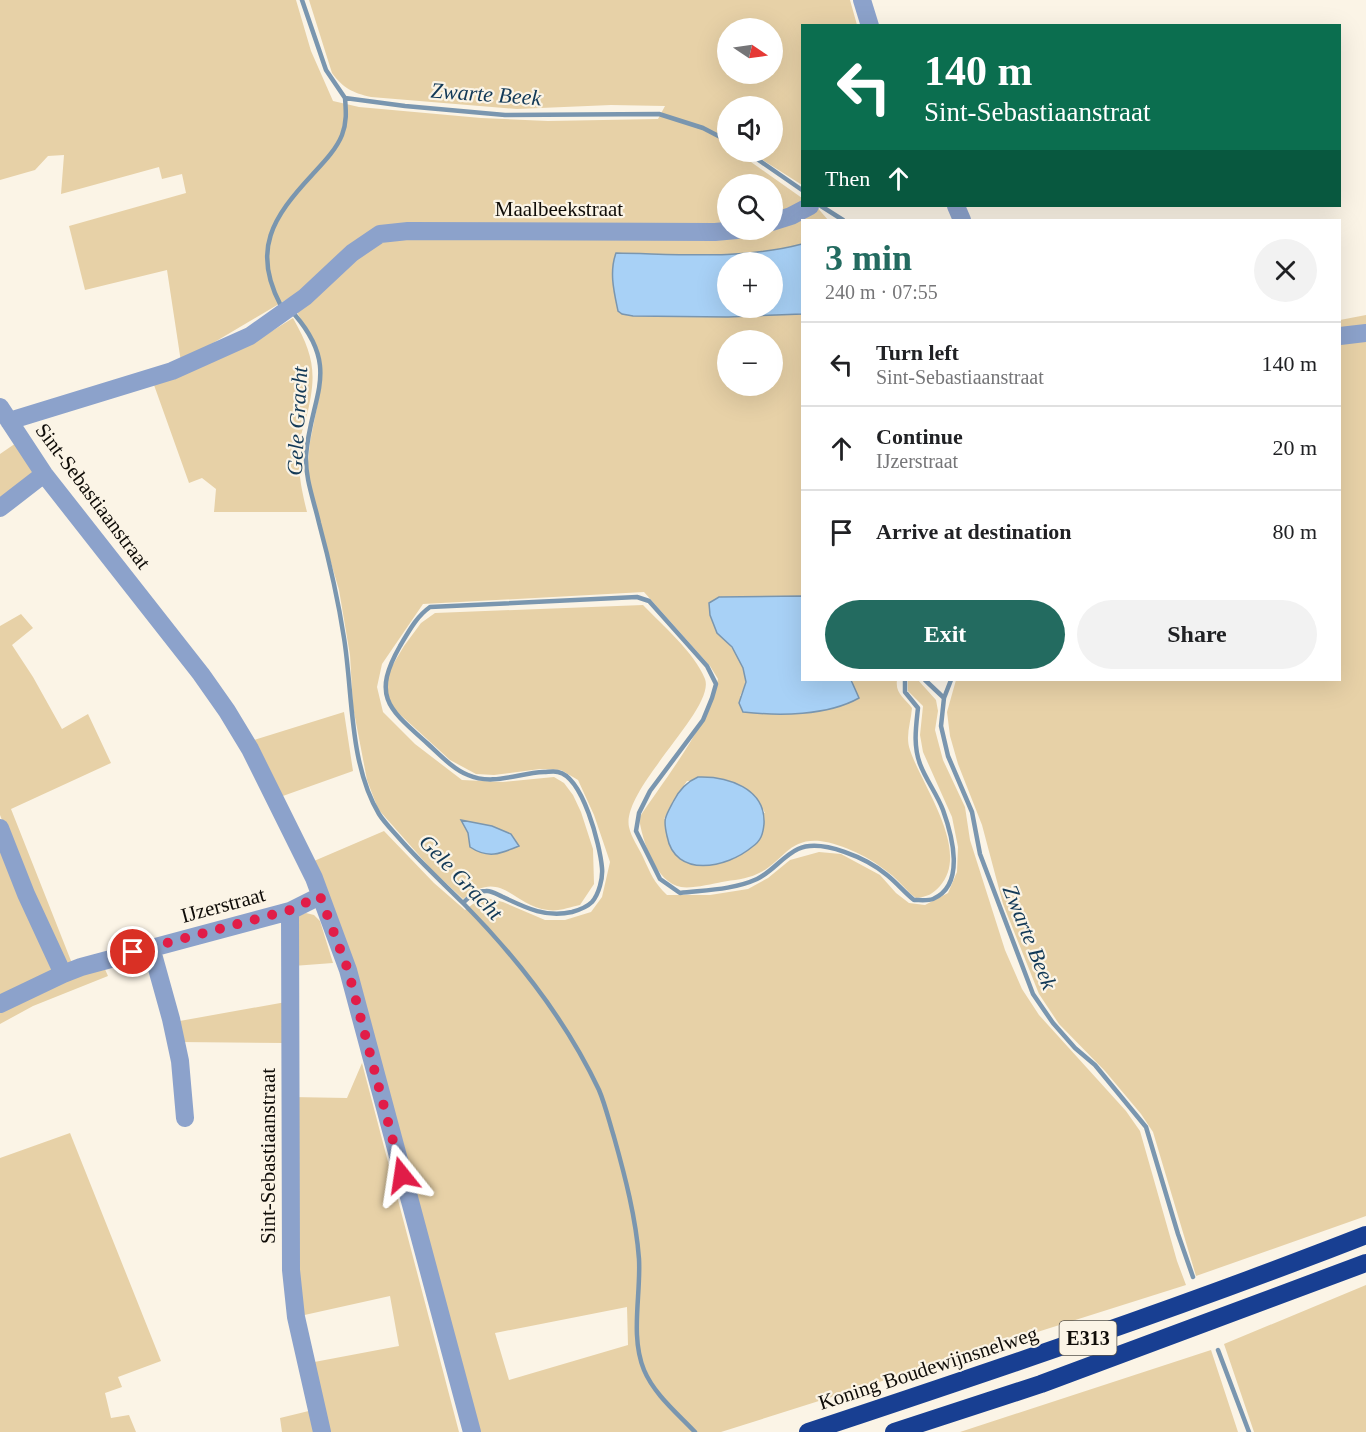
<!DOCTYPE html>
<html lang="en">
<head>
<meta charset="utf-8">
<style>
  body { margin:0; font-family:"Times New Roman",serif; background:#f2f2f2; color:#202124; height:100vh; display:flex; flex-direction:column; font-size:22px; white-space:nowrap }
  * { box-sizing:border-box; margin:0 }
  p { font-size:20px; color:#757577 }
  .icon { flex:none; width:33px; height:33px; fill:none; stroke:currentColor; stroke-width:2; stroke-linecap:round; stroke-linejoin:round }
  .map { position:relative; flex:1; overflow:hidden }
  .panel { position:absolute; left:801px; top:219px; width:540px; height:462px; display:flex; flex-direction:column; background:#fff; border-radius:0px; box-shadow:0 6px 24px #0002 }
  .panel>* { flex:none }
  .top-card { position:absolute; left:801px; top:24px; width:540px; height:183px; border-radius:0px; box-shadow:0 6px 24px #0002; background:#0b6e4f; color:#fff; overflow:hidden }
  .needle { width:39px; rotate:103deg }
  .tools { position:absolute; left:717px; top:18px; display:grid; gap:12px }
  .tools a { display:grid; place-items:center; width:66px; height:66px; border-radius:50%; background:#fff; box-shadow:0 6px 24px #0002; font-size:30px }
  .pin { position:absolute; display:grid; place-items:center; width:51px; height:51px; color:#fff; margin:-26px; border:3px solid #fff; border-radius:50%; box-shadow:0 2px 6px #0007 }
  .me { position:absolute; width:66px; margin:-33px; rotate:345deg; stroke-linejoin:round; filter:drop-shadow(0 0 4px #0008) }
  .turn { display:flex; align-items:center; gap:21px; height:126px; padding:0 24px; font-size:27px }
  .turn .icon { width:78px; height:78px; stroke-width:2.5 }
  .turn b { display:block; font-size:42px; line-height:51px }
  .then { display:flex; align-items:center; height:57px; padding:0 24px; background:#0003; gap:12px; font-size:22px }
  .round { display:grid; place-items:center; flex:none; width:63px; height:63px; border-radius:32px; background:#f2f2f2 }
  .headline { display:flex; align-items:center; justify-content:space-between; height:102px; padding:0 24px }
  h1 { font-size:36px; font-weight:700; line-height:45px; color:#236b60 }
  .action { display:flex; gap:12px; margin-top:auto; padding:12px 24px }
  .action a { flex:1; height:69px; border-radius:36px; background:#236b60; color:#fff; font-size:24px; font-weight:700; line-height:69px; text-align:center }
  .action a+a { background:#f2f2f2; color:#202124 }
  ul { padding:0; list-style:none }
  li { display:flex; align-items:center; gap:18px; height:84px; padding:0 24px; border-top:2px solid #e0e0e0 }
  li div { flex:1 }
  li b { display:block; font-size:22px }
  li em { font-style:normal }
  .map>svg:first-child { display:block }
  .green { fill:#e7d1a7; fill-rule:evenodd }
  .water { fill:#a8d1f6; stroke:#7a96af; stroke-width:1.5; fill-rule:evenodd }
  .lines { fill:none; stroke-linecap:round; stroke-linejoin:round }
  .stream { stroke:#7a96af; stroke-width:4.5 }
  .minor { stroke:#8ca2cb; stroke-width:18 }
  .highway { stroke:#183f92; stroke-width:18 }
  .route { stroke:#e11d48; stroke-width:10; stroke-dasharray:0 18 }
  .labels { text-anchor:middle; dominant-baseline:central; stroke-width:4.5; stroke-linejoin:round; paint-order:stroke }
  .shield { fill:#fbf4e6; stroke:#56524b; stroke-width:1.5 }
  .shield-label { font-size:20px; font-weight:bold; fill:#0f0c08 }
  .street-label { font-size:21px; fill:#0f0c08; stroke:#fbf4e6 }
  .water-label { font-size:22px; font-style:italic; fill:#123957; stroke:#fbf4e6 }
</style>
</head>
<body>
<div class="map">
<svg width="1366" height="1432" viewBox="0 0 1366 1432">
  <rect width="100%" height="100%" fill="#fbf4e6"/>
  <!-- green -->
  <path class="green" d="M0,0h296l15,51 22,50 26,6 122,11 67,3 110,-2 7,-13 -54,-1 -94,4 -146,-12c-18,-4 -28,-9 -39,-24l-23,-73h541l7,25 -55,1v159l-52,-33h22v-46h-44v46h20l-4,5 58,41v5l-29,14 -1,-33h-44l-1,39 17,11 28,-4 44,-24 12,14h-26v24l-33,9 -33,2 -124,22 6,34 7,4 103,2 74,-3v282l-83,1 -2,36c13,11 31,31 28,50 0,4 -3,9 -5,13l113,-14 -2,-2h46c-2,14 8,18 15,28 -1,14 -7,28 -2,42 12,36 61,101 30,136 -7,8 -13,11 -24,12 -10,-7 -17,-18 -27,-25 -18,-15 -46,-29 -69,-32 -33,-3 -37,22 -63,33 -10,5 -24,6 -35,8 -10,2 -31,7 -41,5 -25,-4 -39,-47 -42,-69 27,-41 69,-92 79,-139l-8,-13 -66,-74 -221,12 -41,60 -5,23 6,25 32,32 47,36 41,2 51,-5 10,6 9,12 8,17 12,37 1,35 -14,21c-10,2 -22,7 -32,5 -36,-4 -46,-43 -85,-11l-31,-29 -54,-61 -11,-29 -14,-73 -3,-52 -11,-65 -15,-51 -17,-67 3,-30 10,-50 2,-22 -11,-33 -22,-39 -108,64 -14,-92 -82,20 -16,-64 117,-33 -4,-19 -20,5 -3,-12 -98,27 3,-39 -16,1 -13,14 -35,10zM728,28h44v46h-44zM728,340h44v46h-44zM687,781c37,1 59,-6 78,32l-101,6 11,-21z
    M1366,315v901l-170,60 -43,-144 -12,-18 -36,-43 -46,-47 -20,-30 -36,-90 -21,-79 -24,-61 -8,-28 -3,-24 9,-32h384v-360z
    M293,318c20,36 24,53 15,93 -3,11 -7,21 -8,32 -3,25 1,45 7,69h-93l2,-23 -14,-11 -13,5 -35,-98 105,-46z
    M16,443l19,29 -35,34v-52z
    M643,605c19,20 52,48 62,74 11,30 -84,110 -76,148 2,10 10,21 14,30 7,15 11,26 24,38h43l38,-6 20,-11 22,-18 29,-8 22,2 39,21 16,18 13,10 16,2 23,-12 9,-21 1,-25 -6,-30 -29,-65 -3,-17 3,-29 -15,-15v-11h10l18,20 2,11 -3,19 8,30 22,47 5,33 35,110 17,39 17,26 87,96 14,20 37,130 9,24 -465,147h-242l-165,-571 70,-30 50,52 31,27 17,-13 21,5 42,18h20l26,-8 11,-15 8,-35 -16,-47 -16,-35 -17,-10 -21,-1 -46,6 -18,-1 -26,-14 -56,-51 -7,-15 1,-21 16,-27 17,-23 14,-10zM627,1307l1,38 -119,35 -14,-47z
    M21,614l12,14 -21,17 21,32 29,52 26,-15 23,49 -100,46 66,167 27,-9 4,9 -75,30 -33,18v-183l13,7 -13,-33v-189z
    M344,712l9,59 -73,26 -26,-57z
    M306,913l8,2 6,6 13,42 -40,3 3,-50z
    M286,1002l-1,41 -106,-1 -5,-20z
    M362,1063l97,369h-177l-2,-14 41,-10 -12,-45 90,-17 -9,-50 -90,20 -8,-219 55,1z
    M70,1133l91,228 -43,16 4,10 -17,6 6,25 18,-3 7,17h-136v-274z
    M1366,1285v147h-112l-30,-88z
    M1211,1350l27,82h-278z"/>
  <!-- water -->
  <path class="water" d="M802,244v70l-74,3 -95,-1 -11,-2 -4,-3c-4,-19 -9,-39 -2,-58 63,1 125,7 186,-9zM728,262h44v46h-44z
    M802,596v84h49l8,18c-32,18 -80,18 -116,14l-4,-9 7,-21 -3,-14 -11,-21 -15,-14 -7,-18 -1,-12 10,-6z
    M698,777c29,-1 68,11 66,47 -1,10 -3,17 -12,23 -25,21 -77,32 -85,-11 -4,-17 -2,-19 6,-34 6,-12 13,-20 25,-25z
    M461,820l31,6 19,8 8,12c-19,8 -31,13 -49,1l-2,-14z"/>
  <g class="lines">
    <!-- stream -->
    <path class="stream" d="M302,0l24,70 19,28 60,8 100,9 154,-1 44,14 25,13
      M747,152l55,38
      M821,206l22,14
      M281,306c-30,-56 -8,-89 31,-131 11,-12 24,-25 30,-40 5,-13 4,-24 3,-37
      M295,315c47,55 15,82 11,141 -1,22 8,45 13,67 10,37 19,76 25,115 9,56 5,126 35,176 5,8 13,16 20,24 20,23 43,44 65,66 54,55 102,116 135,186 6,14 10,31 15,47 11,39 22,81 25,122 2,36 -9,77 5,111 10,24 33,43 51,62
      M925,680l19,18
      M951,680l-7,18 -3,28 7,30 24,56 8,42 53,140 20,29 22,25 20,17 51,62 32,107 15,43
      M463,903c7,-7 12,-12 23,-12 5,-1 12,4 17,6 23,11 43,21 69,15 7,-2 15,-5 20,-10 7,-8 11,-24 10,-34 -2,-23 -19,-91 -44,-96 -4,-1 -10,0 -14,0 -26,1 -51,14 -76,3 -15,-6 -28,-20 -40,-31 -39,-35 -57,-47 -28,-98 9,-15 16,-29 30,-39l207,-10 12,4 58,65 9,18 -4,14 -9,22 -53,71 -11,22 -3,18 24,48 20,14c25,-3 53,-3 77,-14 15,-7 26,-23 41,-30 24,-11 70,10 89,26 10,8 18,18 27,25 6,0 14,1 19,-1 33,-14 19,-64 10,-89 -6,-16 -17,-30 -23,-46 -7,-19 -4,-37 -2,-56l-13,-16v-12
      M1218,1350l31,82"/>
    <!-- minor -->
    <path class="minor" d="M862,0l8,26
      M956,206l6,14
      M772,222l19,-6 19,-10
      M1340,336l26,-3
      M0,407l44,67 157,200 26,37 23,38 64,129 34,92 124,462
      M9,421l163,-50 78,-35 55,-39 47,-44 28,-19 28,-3 307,1 22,-2
      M0,508l44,-34
      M0,828l26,66 37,80
      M290,911l1,359 5,47 26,115
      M151,947l20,72 9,42 5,57
      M0,1004l63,-30 18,-7 209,-56 30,-15"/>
    <!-- highway -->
    <path class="highway" d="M808,1432c187,-62 374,-125 558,-197
      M894,1432l147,-48 325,-121"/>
  </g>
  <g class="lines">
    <!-- route -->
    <path class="route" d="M133,952l157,-42 30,-14 28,74 54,205"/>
  </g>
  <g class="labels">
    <!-- shield labels -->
    <rect class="shield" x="1059.5" y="1321" width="57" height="34" rx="4.5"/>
    <g class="shield-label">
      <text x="1088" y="1338">E313</text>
    </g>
    <!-- street labels -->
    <g class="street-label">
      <text x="559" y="209">Maalbeekstraat</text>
      <text transform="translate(93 496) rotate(53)">Sint-Sebastiaanstraat</text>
      <text transform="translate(223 905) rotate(-15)">IJzerstraat</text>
      <text transform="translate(268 1156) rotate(-90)">Sint-Sebastiaanstraat</text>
      <text transform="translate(928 1368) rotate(-18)">Koning Boudewijnsnelweg</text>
    </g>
    <!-- water labels -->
    <g class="water-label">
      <text transform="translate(486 94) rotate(4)">Zwarte Beek</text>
      <text transform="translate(297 421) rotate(-87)">Gele Gracht</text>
      <text transform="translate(461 877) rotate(46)">Gele Gracht</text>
      <text transform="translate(1030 937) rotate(68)">Zwarte Beek</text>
    </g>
  </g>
</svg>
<div class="tools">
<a><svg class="needle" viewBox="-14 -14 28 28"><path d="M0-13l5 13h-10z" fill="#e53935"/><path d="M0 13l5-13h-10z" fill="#757577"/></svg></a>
<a><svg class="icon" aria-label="sound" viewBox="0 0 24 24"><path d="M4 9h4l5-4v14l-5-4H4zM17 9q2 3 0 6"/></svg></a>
<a><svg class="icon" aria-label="search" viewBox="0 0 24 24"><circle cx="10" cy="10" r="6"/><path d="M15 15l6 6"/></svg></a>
<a>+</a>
<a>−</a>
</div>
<div class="pin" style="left:133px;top:952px;background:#d93025"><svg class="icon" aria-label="arrive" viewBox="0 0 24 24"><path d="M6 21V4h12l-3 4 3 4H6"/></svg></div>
<svg class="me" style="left:402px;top:1175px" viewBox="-20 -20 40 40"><path d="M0-17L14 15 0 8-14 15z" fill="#e11d48" stroke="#fff" stroke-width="4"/></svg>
<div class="top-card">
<div class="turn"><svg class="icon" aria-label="left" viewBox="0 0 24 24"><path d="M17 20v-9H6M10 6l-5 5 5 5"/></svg><div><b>140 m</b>Sint-Sebastiaanstraat</div></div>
<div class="then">Then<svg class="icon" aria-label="ahead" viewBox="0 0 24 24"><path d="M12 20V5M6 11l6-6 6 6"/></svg></div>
</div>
<section class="panel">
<div class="headline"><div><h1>3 min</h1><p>240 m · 07:55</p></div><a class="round"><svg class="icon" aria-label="close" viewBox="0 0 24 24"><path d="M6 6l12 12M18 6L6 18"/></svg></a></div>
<ul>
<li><svg class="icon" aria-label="left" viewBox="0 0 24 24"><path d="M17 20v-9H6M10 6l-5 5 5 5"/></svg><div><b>Turn left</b><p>Sint-Sebastiaanstraat</p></div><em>140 m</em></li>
<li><svg class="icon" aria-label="ahead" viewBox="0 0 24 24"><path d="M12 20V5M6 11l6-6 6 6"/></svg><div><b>Continue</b><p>IJzerstraat</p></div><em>20 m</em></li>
<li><svg class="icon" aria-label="arrive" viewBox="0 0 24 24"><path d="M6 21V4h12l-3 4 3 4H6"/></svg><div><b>Arrive at destination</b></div><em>80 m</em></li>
</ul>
<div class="action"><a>Exit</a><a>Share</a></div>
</section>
</div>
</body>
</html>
